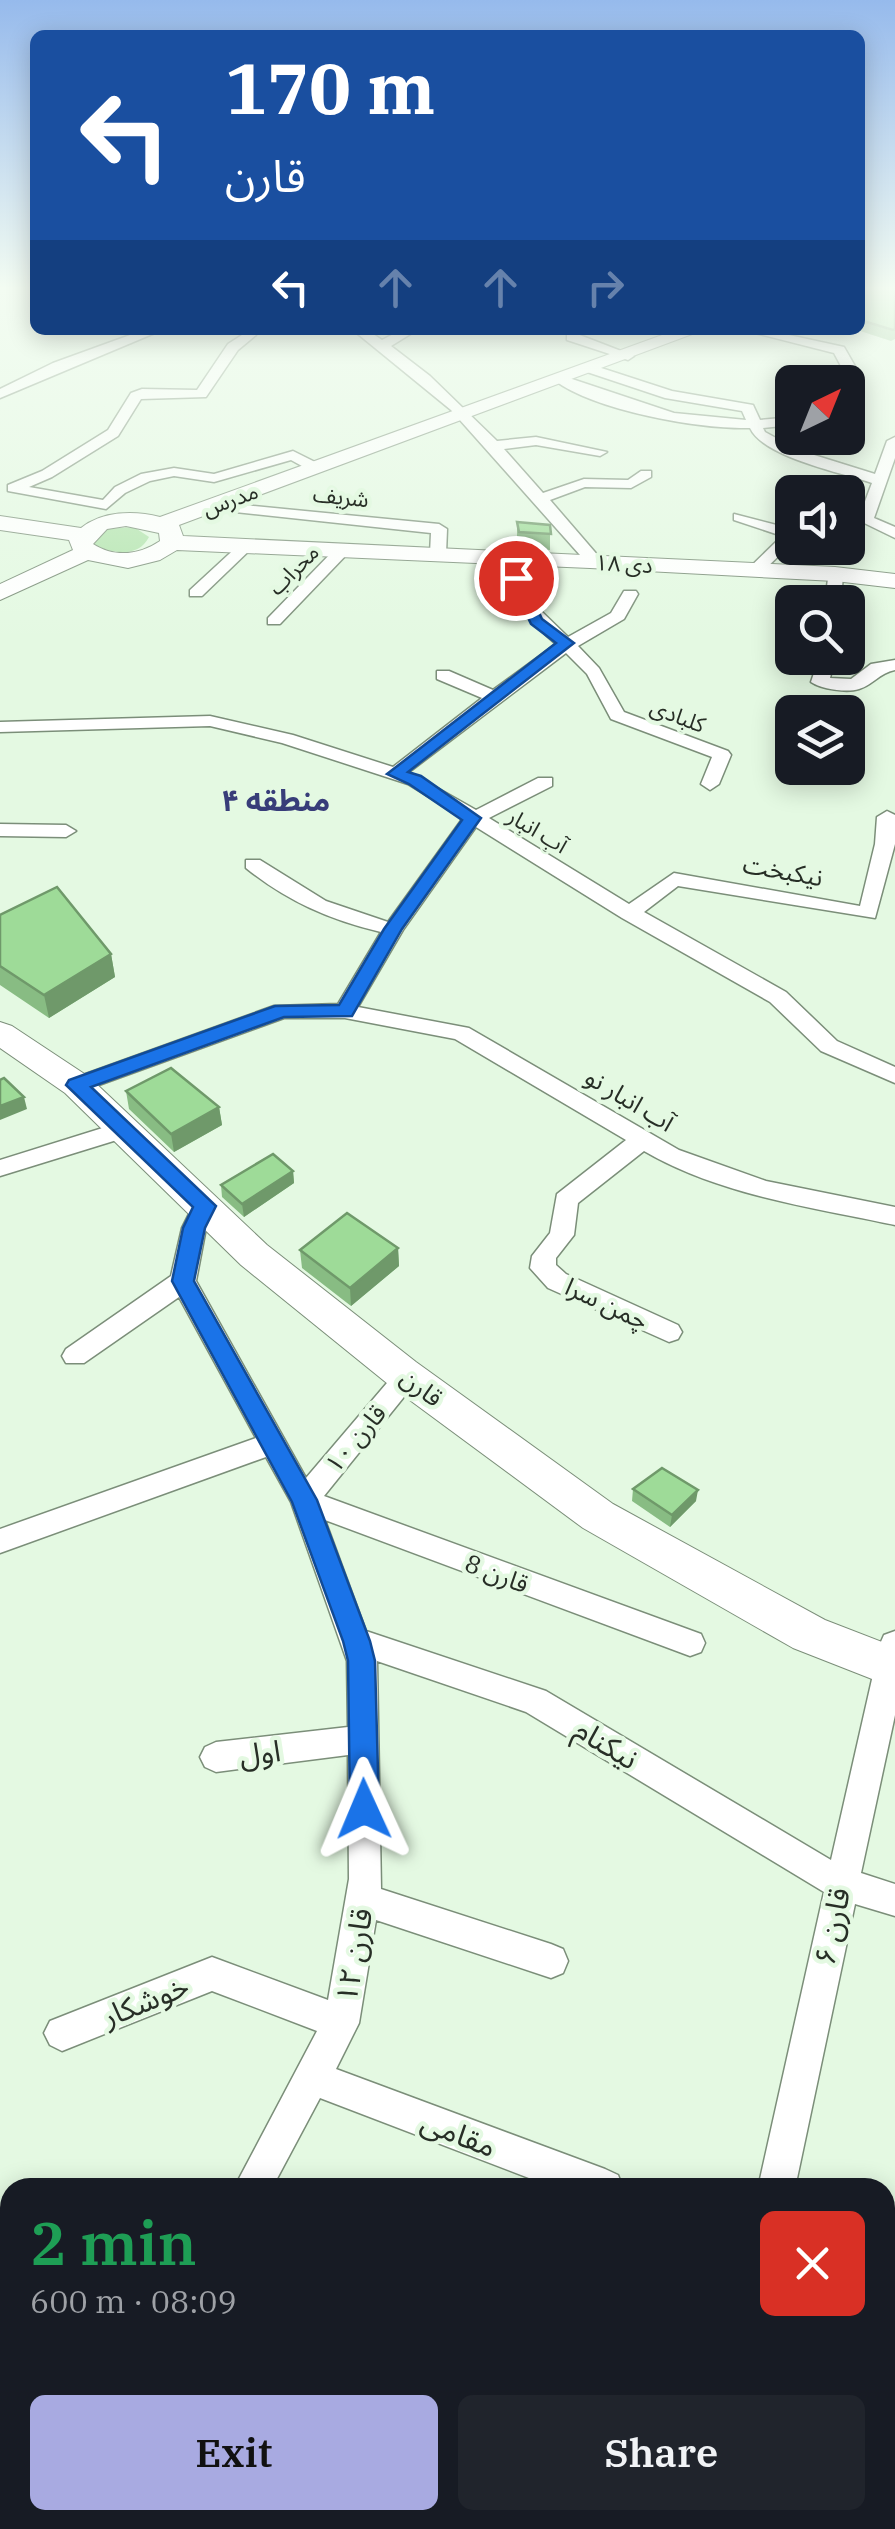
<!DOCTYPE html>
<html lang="en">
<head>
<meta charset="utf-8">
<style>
  body { margin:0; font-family:"IBM Plex Serif","Noto Sans Arabic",serif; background:#20242c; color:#f1f3f6; height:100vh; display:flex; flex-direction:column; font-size:38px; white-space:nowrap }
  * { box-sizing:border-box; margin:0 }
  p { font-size:32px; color:#9ea1a6 }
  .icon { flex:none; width:55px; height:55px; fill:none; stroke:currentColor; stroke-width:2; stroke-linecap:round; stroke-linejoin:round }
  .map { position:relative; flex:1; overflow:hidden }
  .sheet { position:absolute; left:0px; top:2178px; width:895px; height:352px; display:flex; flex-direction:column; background:#171b24; border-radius:30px 30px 0 0; box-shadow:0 5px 25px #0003 }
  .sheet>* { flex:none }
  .banner { position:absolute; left:30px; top:30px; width:835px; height:305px; border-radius:15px; box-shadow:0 5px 25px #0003; background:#1a4fa0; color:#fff; overflow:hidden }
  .needle { width:65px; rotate:43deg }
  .buttons { position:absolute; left:775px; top:365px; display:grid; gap:20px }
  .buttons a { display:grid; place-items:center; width:90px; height:90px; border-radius:15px; background:#171b24; box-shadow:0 5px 25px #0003; font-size:50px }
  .pin { position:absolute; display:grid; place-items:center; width:85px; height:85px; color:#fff; margin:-42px; border:5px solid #fff; border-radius:50%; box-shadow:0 2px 10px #0007 }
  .me { position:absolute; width:110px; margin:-55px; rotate:359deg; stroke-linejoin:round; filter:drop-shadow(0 0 8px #0008) }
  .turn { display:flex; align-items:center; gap:35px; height:210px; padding:0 30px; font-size:45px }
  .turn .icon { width:130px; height:130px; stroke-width:2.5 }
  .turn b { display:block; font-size:70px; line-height:85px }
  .lanes { display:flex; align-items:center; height:95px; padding:0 30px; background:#0003; justify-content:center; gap:50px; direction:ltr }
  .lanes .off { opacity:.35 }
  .round { display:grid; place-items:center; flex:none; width:105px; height:105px; border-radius:15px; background:#20242c }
  .summary { display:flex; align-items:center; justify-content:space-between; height:170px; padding:0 30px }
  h1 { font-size:60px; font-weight:600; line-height:75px; color:#1e9e55 }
  .primary-button { display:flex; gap:20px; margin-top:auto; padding:20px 30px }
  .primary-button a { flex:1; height:115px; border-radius:15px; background:#a8aae1; color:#111; font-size:40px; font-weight:600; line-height:115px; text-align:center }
  .primary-button a+a { background:#20242c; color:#f1f3f6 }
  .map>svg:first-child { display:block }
  .green { fill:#b3e4ae }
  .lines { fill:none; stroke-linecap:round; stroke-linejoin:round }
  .minor-casing { stroke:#7b8e79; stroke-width:3 }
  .secondary-casing { stroke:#7b8e79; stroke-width:2 }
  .minor { fill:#fff; fill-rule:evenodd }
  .secondary { fill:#fff; fill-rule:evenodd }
  .wall { fill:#88bc83 }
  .shaded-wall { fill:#6f996a }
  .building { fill:#9edb98; stroke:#6f996a; stroke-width:2.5 }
  .route { fill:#1a73e8; stroke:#114b97; stroke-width:2.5 }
  .labels { text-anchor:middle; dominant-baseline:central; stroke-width:9; stroke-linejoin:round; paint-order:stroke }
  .far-street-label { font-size:22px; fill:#272e26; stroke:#e4f9e2 }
  .street-label { font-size:25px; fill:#272e26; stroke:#e4f9e2 }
  .far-district-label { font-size:30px; font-weight:bold; fill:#383d79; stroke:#e4f9e2 }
  .near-street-label { font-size:30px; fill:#272e26; stroke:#e4f9e2 }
</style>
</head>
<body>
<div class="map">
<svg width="895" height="2529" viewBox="0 0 895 2529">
  <rect width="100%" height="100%" fill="#e4f9e2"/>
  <!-- green -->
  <path class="green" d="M134,527l15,10c-11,22 -38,16 -58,7l15,-15z"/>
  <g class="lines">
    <!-- minor casing -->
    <g class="minor-casing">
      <path id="minor" d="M144,330h18l-162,68v-9l53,-26z
        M238,330h14l4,5 -18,15 -32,47 -65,2 -23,37 -66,41 -23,10 74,13 12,-13 26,-13 33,-6 40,6 79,-23 28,14v6h-10l-20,-11 -77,22 -40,-6 -24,5 -25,12 -19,16 -98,-18v-6l34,-14 66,-41 23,-37 11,-4 55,1 31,-46 14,-9z
        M353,330h14l15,10 19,-10h16l-26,16 39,30 67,65 39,-4 71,15 -7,4 -64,-11 -32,4 39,44 41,-14 44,1 13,-9h10v6l-20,11 -46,-1 -35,13 50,58v6h-12l-137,-154z
        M743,330h23l78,17 12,21 -8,17 -10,-3 4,-14 -8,-15z
        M567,334h10l57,22 -6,4 -61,-20z
        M592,365l80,26 81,14 7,15 32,-3v8l-29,3 2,4 33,18 77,24 12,-33 8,-4v21l-21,60 21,9v11l-37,-18 14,-37c-30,-10 -109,-26 -122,-55 -52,1 -154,-17 -196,-48l12,-3 108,36 72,7 -4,-9 -77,-13 -78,-26 -2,-3z
        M212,502l227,22 8,5 -1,25 -8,5 -8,-5 1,-21 -224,-24v-6z
        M734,514l58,15v14l-32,31 -14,-3 36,-35 -48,-16z
        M241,543l13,3 -52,50h-12v-6z
        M337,547l14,3 -71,74h-12v-6z
        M509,554h12l16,53 31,30 43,-24 13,-22h12l2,3 -14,25 -46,27 21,22 25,44 104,39 3,4 -12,29 -9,6 -9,-6 11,-27 -101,-38 -24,-45 -21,-21 -157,119 67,38 62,-32h14v8l-63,32 140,86 45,-31 186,33 15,-62 2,-27 10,-6 8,4v29l-20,74 -197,-32 -34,26 142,80 51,49 58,26v16l-74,-32 -51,-49 -148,-84 -146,-91 -73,103 -45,77 111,21 210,122 87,31 129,26v18c-84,-18 -176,-30 -251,-74l-66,52 -4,32 -18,23v7l10,9 112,51 4,7 -4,7 -9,3 -121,-54 -18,-20 2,-12 18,-23 7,-39 69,-54 -171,-101 -110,-21h-61l-199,72 -8,2 -11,-7 3,-5 205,-74 64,-2 43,-72c-51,-12 -94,-31 -135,-64v-8h14l66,41 62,21 75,-104 -55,-34 -126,-41 -72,-17 -210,6v-10l210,-6 83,19 100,32 89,-69 -45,-19v-8h12l44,19 63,-46c-26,-22 -55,-54 -47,-90z
        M829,571l14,3 -2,28h-16z
        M819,658h16l-5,20 21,1 20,-15 24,-4v10c-16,3 -22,15 -36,19 -12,4 -38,0 -48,-7z
        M0,824l66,1 10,6 -10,6 -66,-1z
        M125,1121l8,2 4,6 -4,6 -133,41v-16z
        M205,1197l12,9 -11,22 -10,53 110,197 92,-108 9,-3 9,3 4,7 -96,119 377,138 4,9 -4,9 -11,4 -365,-136 41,111 180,60 285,169 49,-216 4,-9 11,-4v84l-34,158 34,11v32l-40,-12 -60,284h-37l66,-296 -298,-180 -149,-51 4,228 170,55 12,5 5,12 -5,12 -12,5 -175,-58 -17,103 -23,46 269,100 13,6 5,13h-68l-235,-90 -48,90h-38l83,-157 -105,-40 -150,60 -12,-6 -6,-12 6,-12 162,-64 116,43 21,-121 -1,-124 -132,17 -11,-5 -5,-10 5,-10 11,-5 132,-15 -1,-66 -56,-159 -25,-45 -266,96v-24l256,-91 -77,-141 -95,66h-18l-4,-7 4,-7 105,-73 11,-48 14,-28z
        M122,2520h45l-4,9h-45z
        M697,2520h42l-2,9h-42z"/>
    </g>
    <!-- secondary casing -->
    <g class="secondary-casing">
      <path id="secondary" d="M676,330h27l-524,195 4,11 652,31 60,7v14l-60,-7 -245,-13 -413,-18 -17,10 -32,8 -40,-8 -88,40v-16l73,-34 -4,-10 -69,-10v-14l81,12c21,-17 53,-18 79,-11zM126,526l33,7 1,8c-21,14 -45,17 -67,3l14,-15z
        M0,1022l12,4 77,51 178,168 149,117 197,142 212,116 70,27v41l-102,-40 -210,-120 -195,-144 -147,-119 -176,-172 -65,-45z"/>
    </g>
    <!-- minor -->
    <use href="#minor" class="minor"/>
    <!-- secondary -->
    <use href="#secondary" class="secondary"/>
  </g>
  <!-- wall -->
  <path class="wall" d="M860,286h35v53l-4,2 -34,-11h3z
    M517,522l33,3v25l-31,-2 -2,-10z
    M530,558l21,1v16l-20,-1z
    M0,915l111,39 4,23 -66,41 -49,-33z
    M126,1091l93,16 3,18 -48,27 -45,-43z
    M293,1171l1,12 -50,34 -22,-20 -1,-12z
    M398,1248l1,18 -48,40 -49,-38 -2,-18z
    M633,1489l63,12 -26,26 -38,-26z"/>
  <!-- shaded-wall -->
  <path class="shaded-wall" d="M111,954l4,23 -66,41 -5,-23z
    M24,1097l3,12 -27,11v-14z
    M219,1107l3,18 -48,27 -3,-18z
    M293,1171l1,12 -50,34 -2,-13z
    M398,1248l1,18 -48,40 -1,-18z
    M698,1490l-2,11 -26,26 2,-12z"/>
  <!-- building -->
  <path class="building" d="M860,286h35v43l-2,1 -33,-10z
    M517,522l33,3 1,9 -32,-2z
    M530,558l21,1 1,5 -21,-2z
    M57,887l54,67 -67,41 -44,-29v-51z
    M171,1068l48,39 -48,27 -45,-43z
    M4,1078l20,19 -24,9v-26z
    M273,1154l20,17 -51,33 -21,-19z
    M347,1213l51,35 -48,40 -50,-38z
    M662,1468l36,22 -26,25 -39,-26z"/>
  <!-- sky -->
  <linearGradient id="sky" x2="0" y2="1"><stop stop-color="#96baec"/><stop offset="0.45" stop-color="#f3fcf2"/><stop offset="1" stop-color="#f3fcf2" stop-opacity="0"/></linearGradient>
  <rect width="895" height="640" fill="url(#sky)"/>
  <!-- route -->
  <path class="route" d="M516,574l7,4 19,41 32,24 -166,129 13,4 60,42 -79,111 -50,87 -68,1 -193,70 125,119 -11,22 -11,53 123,219 53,141 5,20 4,148 -4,10 -11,4 -10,-4 -4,-10 -2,-148 -5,-20 -51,-139 -120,-221 11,-53 10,-21 -127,-122 3,-5 206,-74 64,-1 45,-76 78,-109 -53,-36 -22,-10 169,-131 -25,-19 -22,-46z"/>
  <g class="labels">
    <!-- far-street labels -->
    <g class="far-street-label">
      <text transform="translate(341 496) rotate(6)">شریف</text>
      <text transform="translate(230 499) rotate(-20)">مدرس</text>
      <text transform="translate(624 563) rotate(3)">۱۸ دی</text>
      <text transform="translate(293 569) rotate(-45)">محراب</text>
      <text transform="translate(678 715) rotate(21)">کلبادی</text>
      <text transform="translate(538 830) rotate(31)">آب انبار</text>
    </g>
    <!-- street labels -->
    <g class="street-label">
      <text transform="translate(783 870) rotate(10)">نیکبخت</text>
      <text transform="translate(630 1099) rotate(31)">آب انبار نو</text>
      <text transform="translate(607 1303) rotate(25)">چمن سرا</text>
      <text transform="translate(422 1387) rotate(37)">قارن</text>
      <text transform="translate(355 1438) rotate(-50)">قارن ١٠</text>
      <text transform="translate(497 1573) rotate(21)">قارن 8</text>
    </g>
    <!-- far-district labels -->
    <g class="far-district-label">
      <text x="276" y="799">منطقه ۴</text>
    </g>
    <!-- near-street labels -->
    <g class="near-street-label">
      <text transform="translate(607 1743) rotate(31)">نیکنام</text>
      <text transform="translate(260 1752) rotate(-7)">اول</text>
      <text transform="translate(831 1926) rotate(-78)">قارن ۶</text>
      <text transform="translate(353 1955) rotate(-80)">قارن ۱۲</text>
      <text transform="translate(145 2000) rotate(-22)">خوشکار</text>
      <text transform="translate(459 2133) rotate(21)">مقامی</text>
    </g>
  </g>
</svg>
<div class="buttons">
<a><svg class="needle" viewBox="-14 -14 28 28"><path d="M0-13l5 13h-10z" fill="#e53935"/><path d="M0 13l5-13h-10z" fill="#9ea1a6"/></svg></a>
<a><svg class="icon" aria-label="sound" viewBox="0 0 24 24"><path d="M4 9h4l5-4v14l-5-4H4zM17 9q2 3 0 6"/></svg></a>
<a><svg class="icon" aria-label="search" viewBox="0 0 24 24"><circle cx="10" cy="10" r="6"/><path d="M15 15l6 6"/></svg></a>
<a><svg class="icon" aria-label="layers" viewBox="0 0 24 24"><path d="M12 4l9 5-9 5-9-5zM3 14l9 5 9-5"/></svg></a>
</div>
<div class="pin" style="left:516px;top:578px;background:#d93025"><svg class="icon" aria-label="arrive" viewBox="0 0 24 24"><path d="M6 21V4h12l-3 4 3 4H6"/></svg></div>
<svg class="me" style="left:364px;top:1809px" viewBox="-20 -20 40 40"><path d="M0-17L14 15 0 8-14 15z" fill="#1a73e8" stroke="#fff" stroke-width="4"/></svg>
<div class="banner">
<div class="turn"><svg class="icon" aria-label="left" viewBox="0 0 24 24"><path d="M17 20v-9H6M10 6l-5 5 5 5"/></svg><div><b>170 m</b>قارن</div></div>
<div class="lanes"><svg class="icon" aria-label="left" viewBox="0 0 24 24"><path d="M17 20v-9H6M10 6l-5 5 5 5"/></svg><svg class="icon off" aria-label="ahead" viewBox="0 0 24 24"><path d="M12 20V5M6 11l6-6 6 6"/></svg><svg class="icon off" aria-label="ahead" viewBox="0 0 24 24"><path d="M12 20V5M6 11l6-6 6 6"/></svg><svg class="icon off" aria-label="right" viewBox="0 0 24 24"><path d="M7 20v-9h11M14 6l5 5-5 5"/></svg></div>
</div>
<section class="sheet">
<div class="summary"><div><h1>2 min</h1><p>600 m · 08:09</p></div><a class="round" style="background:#d93025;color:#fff"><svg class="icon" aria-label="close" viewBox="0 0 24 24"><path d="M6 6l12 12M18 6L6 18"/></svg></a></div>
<div class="primary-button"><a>Exit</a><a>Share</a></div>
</section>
</div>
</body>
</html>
